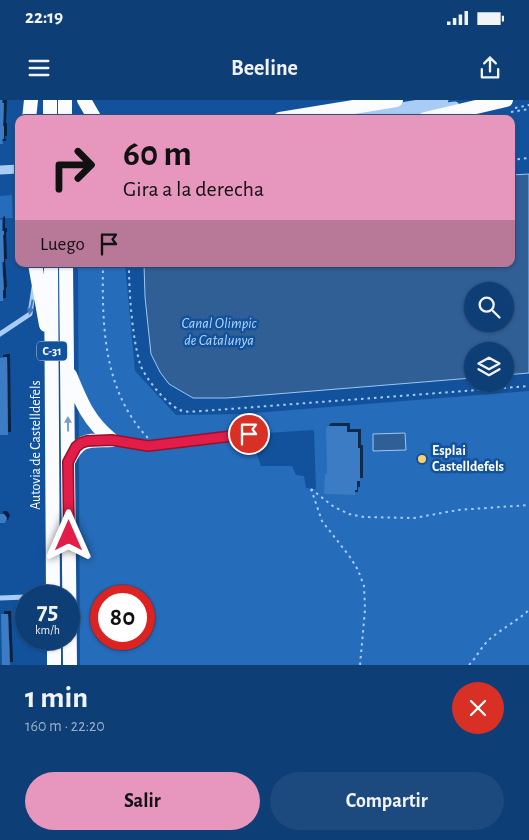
<!DOCTYPE html>
<html lang="es">
<head>
<meta charset="utf-8">
<style>
  body { margin:0; font-family:"Alegreya Sans",sans-serif; background:#1c497e; color:#f1f3f6; height:100vh; display:flex; flex-direction:column; font-size:19px; white-space:nowrap }
  * { box-sizing:border-box; margin:0 }
  p { font-size:16px; color:#9baec5 }
  .icon { flex:none; width:28px; height:28px; fill:none; stroke:currentColor; stroke-width:2; stroke-linecap:round; stroke-linejoin:round }
  .map { position:relative; height:565px; overflow:hidden }
  .panel { display:flex; flex-direction:column; background:#0e3e76; flex:1 }
  .panel>* { flex:none }
  .top-card { position:absolute; left:15px; top:15px; width:500px; height:152px; border-radius:10px; box-shadow:0 1px 4px #0004,0 0 0 1px #2e5788; background:#e797bd; color:#111; overflow:hidden }
  .controls { position:absolute; left:464px; top:182px; display:grid; gap:10px }
  .controls a { display:grid; place-items:center; width:50px; height:50px; border-radius:50%; background:#0e3e76; box-shadow:0 1px 4px #0004,0 0 0 1px #2e5788; font-size:25px }
  .speed { position:absolute; left:15px; top:485px; display:flex; gap:10px; font-size:25px; font-weight:700; text-align:center }
  .speed>* { display:grid; place-content:center; width:65px; height:65px; border-radius:50%; background:#0e3e76; box-shadow:0 1px 4px #0004,0 0 0 1px #2e5788; line-height:1 }
  .speed small { font-size:12px; font-weight:400 }
  .speed .limit { border:8px solid #d22; background:#fff; color:#111 }
  .pin { position:absolute; display:grid; place-items:center; width:42px; height:42px; color:#fff; margin:-21px; border:2px solid #fff; border-radius:50%; box-shadow:0 1px 5px #0007 }
  .me { position:absolute; width:55px; margin:-28px; rotate:0deg; stroke-linejoin:round; filter:drop-shadow(0 0 4px #0008) }
  .turn { display:flex; align-items:center; gap:18px; height:105px; padding:0 25px; font-size:22px }
  .turn .icon { width:65px; height:65px; stroke-width:2.5 }
  .turn b { display:block; font-size:35px; line-height:42px }
  .then { display:flex; align-items:center; height:48px; padding:0 25px; background:#0003; gap:10px; font-size:19px }
  .round { display:grid; place-items:center; flex:none; width:52px; height:52px; border-radius:26px; background:#1c497e }
  .headline { display:flex; align-items:center; justify-content:space-between; height:85px; padding:0 25px }
  h1 { font-size:30px; font-weight:700; line-height:38px }
  .primary-button { display:flex; gap:10px; margin-top:auto; padding:10px 25px }
  .primary-button a { flex:1; height:58px; border-radius:30px; background:#e797bd; color:#111; font-size:20px; font-weight:700; line-height:58px; text-align:center }
  .primary-button a+a { background:#1c497e; color:#f1f3f6 }
  .status { display:flex; justify-content:space-between; align-items:center; height:35px; padding:0 25px; background:#0e3e76; direction:ltr }
  .status svg { height:14px; fill:currentColor }
  header { display:flex; justify-content:space-between; align-items:center; height:65px; padding:0 25px; background:#0e3e76; font-size:22px; font-weight:700 }
  .map>svg:first-child { display:block }
  .green { fill:#256cbb; fill-rule:evenodd }
  .water { fill:#305f95; stroke:#9bc7f7; fill-rule:evenodd }
  .building { fill:#3b7bc4; filter:url(#shadow) }
  .lines { fill:none; stroke-linecap:round; stroke-linejoin:round }
  .path { stroke:#a9ccf4; stroke-width:2; stroke-dasharray:2.5 4; stroke-linecap:butt }
  .service { stroke:#a9ccf4; stroke-width:4 }
  .minor { stroke:#a9ccf4; stroke-width:5 }
  .tertiary { stroke:#a9ccf4; stroke-width:9 }
  .trunk { stroke:#fafcff; stroke-width:14 }
  .oneway { fill:#3f77b7 }
  .oneway2 { fill:#7a9ec9 }
  .route-casing { stroke:#92132f; stroke-width:12 }
  .route { stroke:#e11d48; stroke-width:9 }
  .poi-dot { fill:#ffd16c; stroke:#12529d; stroke-width:2 }
  .labels { text-anchor:middle; dominant-baseline:central; stroke-width:5; stroke-linejoin:round; paint-order:stroke }
  .shield { fill:#12529d; stroke:#b8cbe2; stroke-width:1 }
  .shield-label { font-size:12px; font-weight:bold; fill:#fff }
  .street-label { font-size:14px; fill:#fff; stroke:#12529d }
  .poi-label { font-size:14px; font-weight:bold; fill:#fff; stroke:#12529d; text-anchor:start }
  .water-label { font-size:15px; font-style:italic; fill:#b5d6fa; stroke:#12529d }
</style>
</head>
<body>
<div class="status"><b>22:19</b><svg viewBox="0 0 49 12"><path d="M0 12V9h3v3zM5 12V6h3v6zM10 12V3h3v9zM15 12V0h3v12zM26 1h20v11H26zM47 4h2v5h-2z"/></svg></div>
<header><svg class="icon" aria-label="menu" viewBox="0 0 24 24"><path d="M4 6h16M4 12h16M4 18h16"/></svg>Beeline<svg class="icon" aria-label="share" viewBox="0 0 24 24"><path d="M12 15V3M7 8l5-5 5 5M5 13v7h14v-7"/></svg></header>
<div class="map">
<svg width="529" height="565" viewBox="0 0 529 565">
  <defs>
    <filter id="shadow"><feDropShadow dx="3" dy="-3" stdDeviation="0" flood-color="#0009"/></filter>
  </defs>
  <rect width="100%" height="100%" fill="#12529d"/>
  <!-- green -->
  <path class="green" d="M12,95l1,23h-13v-22z
    M78,164h47l10,107 41,44 67,-1 286,-23v274h-449zM314,330l2,59 -10,-1 -2,-12 -8,-1 -4,-9h-31l-11,-32zM101,496h43v43h-43z"/>
  <!-- water -->
  <path class="water" d="M529,74v199l-24,2v-24h-33v27l-245,20h-34l-24,-14 -9,-12 -9,-18 -6,-57 -1,-33h367v-89zM472,191h33v33h-33z
    M405,333l1,17 -33,1v-17z"/>
  <!-- building -->
  <path class="building" d="M0,0h2v3h2l-1,23h1v13h-2l1,5h-3z
    M2,119v12h2v4h-1l1,27h-2l2,28h-1v11h-3v-81z
    M5,257h2l1,78h-8v-77z
    M328,326h19v6h11v16h2v33h-3v9h-2v5l-31,-1 1,-20h2l-1,-46z
    M0,414h4l3,4 -2,5h-5z
    M1,514h7l2,51h-8z"/>
  <g class="lines">
    <!-- path -->
    <path class="path" d="M515,8l14,-3
      M511,12l18,-3
      M511,60l18,-2
      M103,164c-1,61 0,127 45,174
      M129,164c0,29 3,72 11,100 5,14 26,40 40,46 6,3 17,1 23,1l326,-25
      M311,389l23,18 15,7 15,3 50,1 44,-8 71,-5
      M311,389l11,32 28,36 8,13 6,16 1,24 -5,55
      M469,565c8,-8 13,-20 22,-27 12,-10 26,-17 38,-28"/>
    <!-- service -->
    <path class="service" d="M115,340l33,6 101,-12"/>
    <!-- minor -->
    <path class="minor" d="M0,234l30,-20 4,-27
      M0,498l26,-1"/>
    <!-- tertiary -->
    <path class="tertiary" d="M339,19l19,-5 86,-14
      M361,19l94,-13
      M0,70l19,-1"/>
    <!-- trunk -->
    <path class="trunk" d="M50,0v19
      M65,0v19
      M84,0l11,19
      M29,19l2,-19
      M280,19l116,-19
      M425,19l81,-19
      M35,164l11,61
      M51,164l2,332
      M66,164l4,401
      M70,275c11,27 19,47 42,65
      M68,362c12,-25 20,-21 44,-22
      M54,539v26"/>
  </g>
  <!-- one-way arrows -->
  <defs><path id="oneway-solid" d="M-6-.8H1V-3.2L6.5 0L1 3.2V.8H-6Z" transform="scale(1.25)"/></defs>
  <use class="oneway" href="#oneway-solid" transform="translate(31 207) rotate(103)"/>
  <use class="oneway2" href="#oneway-solid" transform="translate(68 324) rotate(-91)"/>
  <g class="lines">
    <!-- route casing -->
    <g class="route-casing">
      <path id="route" d="M69,436l-1,-74 8,-15 5,-4 6,-2 25,-1 36,6 101,-12"/>
    </g>
    <!-- route -->
    <use href="#route" class="route"/>
  </g>
  <!-- markers -->
  <circle class="poi-dot" cx="422" cy="359" r="5"/>
  <g class="labels">
    <!-- shield labels -->
    <rect class="shield" x="37" y="241.5" width="30" height="19" rx="4"/>
    <g class="shield-label">
      <text x="52" y="251">C-31</text>
    </g>
    <!-- street labels -->
    <g class="street-label">
      <text transform="translate(36 345) rotate(-90)">Autovia de Castelldefels</text>
    </g>
    <!-- poi labels -->
    <g class="poi-label">
      <text x="432" y="351">Esplai<tspan x="432" dy="16">Castelldefels</tspan></text>
    </g>
    <!-- water labels -->
    <g class="water-label">
      <text x="219" y="223">Canal Olimpic<tspan x="219" dy="17">de Catalunya</tspan></text>
    </g>
  </g>
</svg>
<div class="controls">
<a><svg class="icon" aria-label="search" viewBox="0 0 24 24"><circle cx="10" cy="10" r="6"/><path d="M15 15l6 6"/></svg></a>
<a><svg class="icon" aria-label="layers" viewBox="0 0 24 24"><path d="M12 4l9 5-9 5-9-5zM3 14l9 5 9-5"/></svg></a>
</div>
<div class="speed"><div>75<small>km/h</small></div><div class="limit">80</div></div>
<div class="pin" style="left:249px;top:334px;background:#d93025"><svg class="icon" aria-label="arrive" viewBox="0 0 24 24"><path d="M6 21V4h12l-3 4 3 4H6"/></svg></div>
<svg class="me" style="left:69px;top:436px" viewBox="-20 -20 40 40"><path d="M0-17L14 15 0 8-14 15z" fill="#e11d48" stroke="#fff" stroke-width="4"/></svg>
<div class="top-card">
<div class="turn"><svg class="icon" aria-label="right" viewBox="0 0 24 24"><path d="M7 20v-9h11M14 6l5 5-5 5"/></svg><div><b>60 m</b>Gira a la derecha</div></div>
<div class="then">Luego<svg class="icon" aria-label="arrive" viewBox="0 0 24 24"><path d="M6 21V4h12l-3 4 3 4H6"/></svg></div>
</div>
</div>
<section class="panel">
<div class="headline"><div><h1>1 min</h1><p>160 m · 22:20</p></div><a class="round" style="background:#d93025;color:#fff"><svg class="icon" aria-label="close" viewBox="0 0 24 24"><path d="M6 6l12 12M18 6L6 18"/></svg></a></div>
<div class="primary-button"><a>Salir</a><a>Compartir</a></div>
</section>
</body>
</html>
